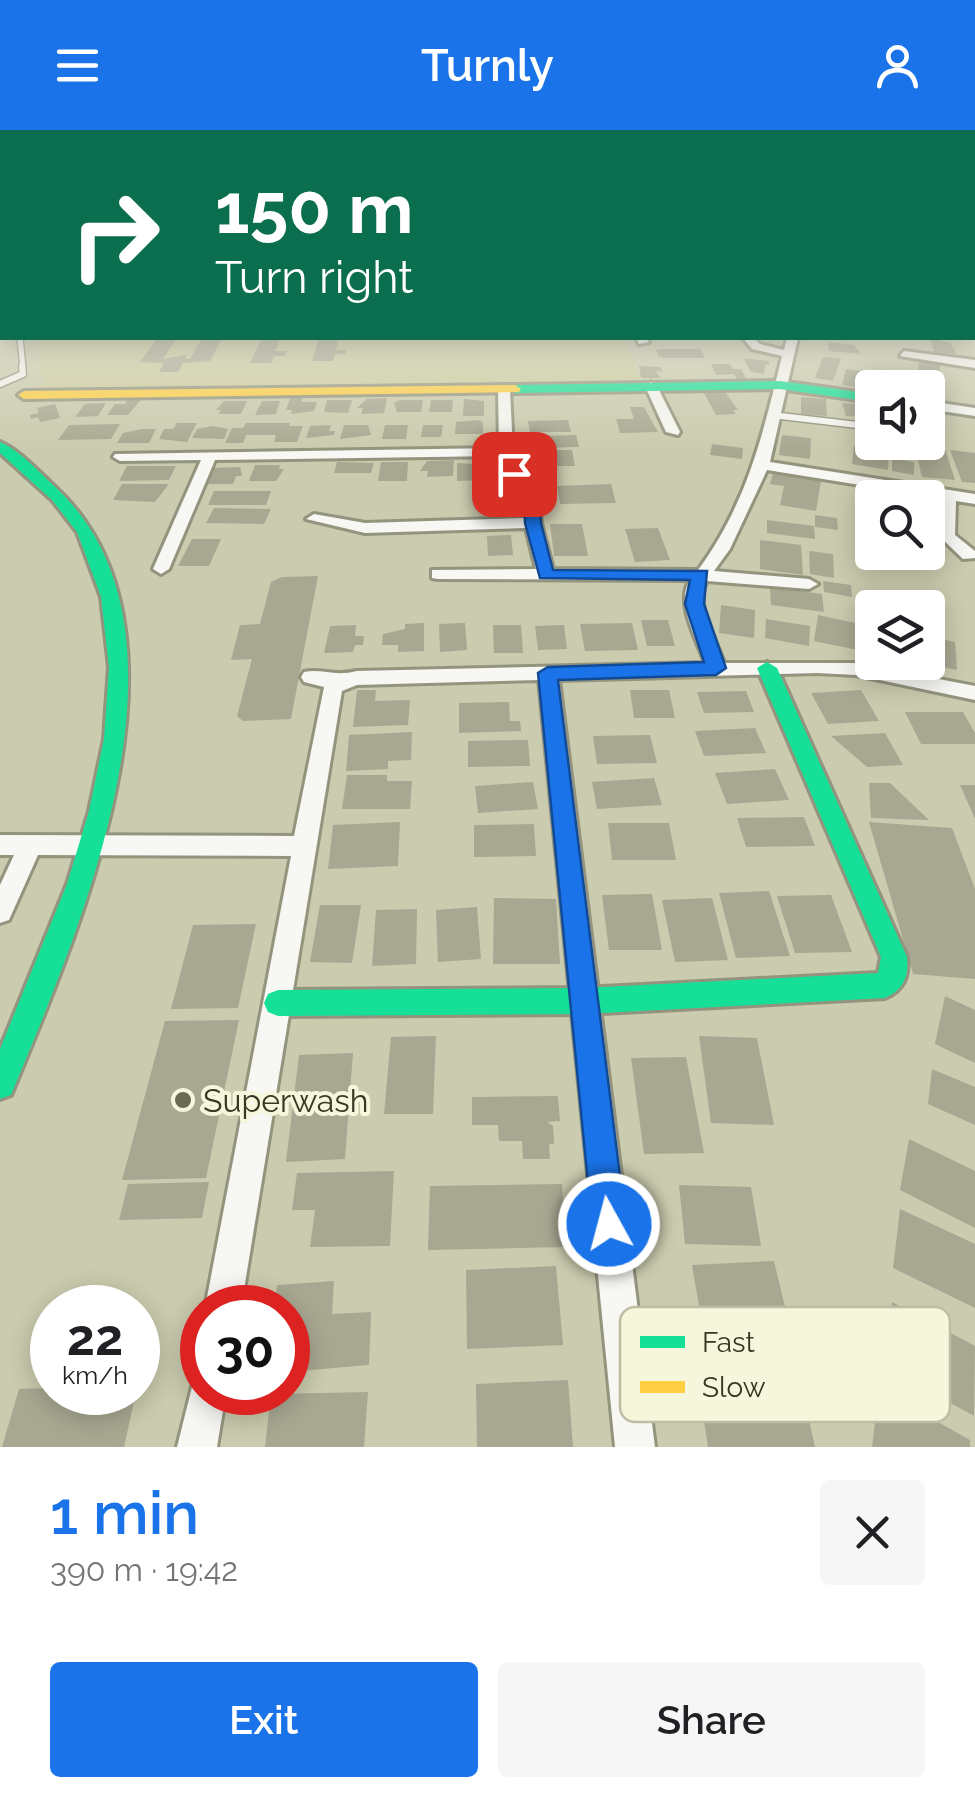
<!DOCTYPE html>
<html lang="en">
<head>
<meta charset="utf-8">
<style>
  body { margin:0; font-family:Raleway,sans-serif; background:#f6f6f6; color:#202124; height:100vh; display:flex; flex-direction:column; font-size:38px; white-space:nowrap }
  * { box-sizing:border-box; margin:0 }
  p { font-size:32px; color:#757577 }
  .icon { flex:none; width:55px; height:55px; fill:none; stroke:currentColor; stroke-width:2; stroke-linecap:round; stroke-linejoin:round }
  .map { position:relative; height:1317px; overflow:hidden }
  .details { display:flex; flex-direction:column; background:#fff; flex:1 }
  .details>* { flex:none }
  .guide { position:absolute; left:0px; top:0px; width:975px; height:210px; box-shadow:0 5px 25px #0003; background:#0b6e4f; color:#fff; overflow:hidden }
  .controls { position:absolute; left:855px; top:240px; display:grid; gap:20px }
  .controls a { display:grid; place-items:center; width:90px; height:90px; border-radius:10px; background:#fff; box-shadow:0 5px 25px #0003; font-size:50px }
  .speed { position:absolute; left:30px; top:1155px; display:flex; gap:20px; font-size:50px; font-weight:700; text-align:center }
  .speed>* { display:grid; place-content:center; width:130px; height:130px; border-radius:50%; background:#fff; box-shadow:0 5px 25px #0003; line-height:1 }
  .speed small { font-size:25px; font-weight:400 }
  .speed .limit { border:15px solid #d22; background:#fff; color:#111 }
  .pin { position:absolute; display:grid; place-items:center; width:85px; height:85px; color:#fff; margin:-42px; border-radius:20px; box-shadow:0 5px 15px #0006 }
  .me { position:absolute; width:110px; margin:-55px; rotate:353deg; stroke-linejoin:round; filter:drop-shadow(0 0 8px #0008) }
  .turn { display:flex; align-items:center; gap:35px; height:210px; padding:0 50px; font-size:45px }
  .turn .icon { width:130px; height:130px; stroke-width:2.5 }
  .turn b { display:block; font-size:70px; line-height:85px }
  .round { display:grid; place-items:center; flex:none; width:105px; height:105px; border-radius:10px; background:#f6f6f6 }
  .headline { display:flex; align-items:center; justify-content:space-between; height:170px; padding:0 50px }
  h1 { font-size:60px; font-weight:600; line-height:75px; color:#1a73e8 }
  .button { display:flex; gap:20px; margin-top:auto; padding:20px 50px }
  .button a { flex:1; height:115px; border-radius:10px; background:#1a73e8; color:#fff; font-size:40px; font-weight:600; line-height:115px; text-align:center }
  .button a+a { background:#f6f6f6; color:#202124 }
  header { display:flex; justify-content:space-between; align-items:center; height:130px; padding:0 50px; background:#1a73e8; color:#fff; font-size:45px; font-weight:600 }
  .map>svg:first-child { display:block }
  .built { fill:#cccc9f }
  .building { fill:#a8a892 }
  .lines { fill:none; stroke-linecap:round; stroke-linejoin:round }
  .lane-far1-casing { stroke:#94947e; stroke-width:8 }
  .lane-casing { stroke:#94947e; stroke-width:9 }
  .street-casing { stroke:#94947e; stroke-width:6 }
  .fast-casing { stroke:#94947e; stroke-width:6 }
  .slow-casing { stroke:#94947e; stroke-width:6 }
  .lane-far1 { stroke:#f7f7f3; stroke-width:5 }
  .lane { stroke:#f7f7f3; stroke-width:6 }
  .street { fill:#f7f7f3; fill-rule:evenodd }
  .fast { fill:#16e098; fill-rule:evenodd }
  .slow { fill:#ffcf43; fill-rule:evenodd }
  .route { fill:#1a73e8; stroke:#114b97; stroke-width:2.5 }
  .poi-dot { fill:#6b6b54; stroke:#f6f6dc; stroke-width:4 }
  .labels { text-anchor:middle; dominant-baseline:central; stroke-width:8; stroke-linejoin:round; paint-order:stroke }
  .near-poi-label { font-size:32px; fill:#373723; stroke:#f6f6dc; text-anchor:start }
  .key { fill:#f6f6dc; stroke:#bdbda4; stroke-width:2.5 }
  .key-label { font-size:28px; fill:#373723 }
</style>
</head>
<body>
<header><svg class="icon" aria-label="menu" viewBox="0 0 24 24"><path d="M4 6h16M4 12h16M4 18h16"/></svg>Turnly<svg class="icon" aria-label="person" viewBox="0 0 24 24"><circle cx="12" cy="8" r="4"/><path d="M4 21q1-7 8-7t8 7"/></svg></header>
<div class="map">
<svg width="975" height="1317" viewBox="0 0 975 1317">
  <rect width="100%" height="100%" fill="#cbcbaf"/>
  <!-- built -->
  <path class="built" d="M39,208h585l17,45 -603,8 10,-12 -9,-2z"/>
  <!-- building -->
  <path class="building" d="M157,208h20l-14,21 24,-4 -2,4h5l12,-21h20l-12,23 -27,2 -5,9h-19l5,-9 -24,-1z
    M262,208h19l-6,13h12l-2,5h-11l-3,7h-21z
    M319,208h20l-3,12h10l-1,4h-10l-2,7h-21z
    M930,208l20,5 7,11 -23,-2z
    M828,212l26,3 7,9 -32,-3z
    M661,219h40l4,9h-41l-6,-2 -2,-6z
    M823,227l18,2 -8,22 -18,-3z
    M743,228l26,3v4h-4l-1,9 -13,-2z
    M919,231l21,3v14l-22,-3z
    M711,234h19l3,5h8l6,11h-9l-4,-6 -18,1z
    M639,236l22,1 1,5 -7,-1 6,7h-20z
    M846,239l21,3 -3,16 -22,-3z
    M887,246l28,4 -1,5 -30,3z
    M725,262l13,18h-5l3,4 -20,1 -12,-22z
    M130,266h14l-16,19h-21l8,-11h10z
    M291,266h12l-2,6h16l-3,9 -23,3 1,-4h-6z
    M801,267l25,2 1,17 -26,-2z
    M387,268l-3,15 -23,1 2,-6h-6l10,-9z
    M464,269l20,2v15h-21z
    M327,270h25l-4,13 -24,-1z
    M400,270h23l-2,12h-24l-3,-9z
    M431,270h22l-1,12h-23z
    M224,271h23l-6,13h-22l2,-4h-5z
    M262,271h18l-4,13 -21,1z
    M106,273l-8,13 -23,1 10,-13z
    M842,273l21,1 5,13 -22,-1z
    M55,274l5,14 -20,4 -2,-5 -7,2 -1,-4 9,-2 -2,-5z
    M630,277h14l14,25 -38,1 -4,-14h18z
    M479,290l4,3v11h-28l1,-12z
    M568,290l3,12h-41l-2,-11z
    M177,293h20l-10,19 -28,-3 5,-10h9z
    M246,293h44l-1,3h14l-6,16h-23l2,-7h-30l-3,8h-18l7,-15h11z
    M120,294l-9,15 -53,1 11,-15z
    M331,295l-2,6h6l-1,4 -28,3 4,-12z
    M344,295h24l3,10 -31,4z
    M385,295h23l-2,14h-24z
    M423,295h20l-2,12h-20z
    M213,296l15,3 -4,10 -32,-1 5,-9z
    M142,299h14l-7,14h-32l6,-10z
    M576,305l3,12 -41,1 -2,-12z
    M782,305l29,3 -1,21 -31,-4z
    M712,314l31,4 -1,11 -32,-4z
    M854,315l35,5 -1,20 -36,-6z
    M915,316l30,3 10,31 -33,-3z
    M532,320h40l3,16h-42z
    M950,320l25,3v30l-13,-1z
    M892,328l22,4v13l-22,-4z
    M454,330l-1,16 -26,1 1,-6h-8l7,-10z
    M337,332l37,1 -3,10h-37z
    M381,332h27l-1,19h-29z
    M457,333l31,2 -3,15 -28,1z
    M255,335h25l-1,4h5l-8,12h-27z
    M127,336h49l-7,14 -50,1z
    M240,337l2,9h-6l-3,8h-27l7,-16z
    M773,343l48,8 -5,30 -36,-6 4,-19 -14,-2z
    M122,354h47l-14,18 -42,-2z
    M611,354l5,19 -56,1 -3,-18z
    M498,357l1,11 -22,1 -1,-11z
    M214,361h57l-5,14h-58z
    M214,378l57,1 -7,15 -58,-1z
    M815,385l22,3 1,12 -23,-3z
    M767,390l47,6 1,13 -48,-6z
    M550,394h32l6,32h-34z
    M658,398l12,32 -35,2 -10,-33z
    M511,405l2,20 -25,1 -1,-20z
    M192,409h29l-12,27h-31z
    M760,410l41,5 2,30 -43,-6z
    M809,421l24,3 1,24 -24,-4z
    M318,446l-27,143 -48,2 -6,-5 15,-57 -21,1 9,-35 20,-1 11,-42 11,-5z
    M823,451l28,4 1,12 -28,-5z
    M770,457l52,7 2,18 -53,-7z
    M721,475l34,5 -1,28 -35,-5z
    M818,485l42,9 -2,26 -44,-9z
    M766,489l44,7 -1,20 -44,-8z
    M641,490h27l7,26h-28z
    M424,493v28l-26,1v-7h-16l1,-11 22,-5v-5z
    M465,493l2,27 -27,2 -1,-28z
    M632,493l6,27 -53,1 -5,-27z
    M356,495l-1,11h9l-1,9h-8l-2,7 -29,1 6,-27z
    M493,495h28l2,28h-29z
    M564,495l3,24 -29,1 -3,-24z
    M928,506l27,6 2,28 -29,-6z
    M357,560h19l-1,11 35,-1 -2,25 -55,2z
    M630,560h39l6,28h-41z
    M861,560l18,31 -51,3 -17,-31z
    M746,561l8,21 -50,1 -7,-21z
    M509,572l1,19h10l1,10 -62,2v-30z
    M905,582h58l12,21v11h-54z
    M755,598l11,25 -62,3 -9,-25z
    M412,602l-1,28 -23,1v8l-42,2 3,-36z
    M885,603l18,32 -36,2 -36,-31z
    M650,605l7,28 -60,1 -4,-28z
    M528,610l2,26 -62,1v-26z
    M775,639l14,31 -62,4 -12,-31z
    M347,645h40v6h25l-2,28h-68z
    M654,648l8,27 -65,4 -5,-27z
    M533,652l5,27 -60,4 -3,-27z
    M869,653h21l39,37 -58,-2z
    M960,655h15v34z
    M804,687l11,29 -69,1 -9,-29z
    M400,692l-2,44 -70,3 5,-44z
    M869,692l83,6 23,61v90l-62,-5z
    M608,693h61l7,37h-64z
    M534,694l2,32 -62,1v-32z
    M769,761l21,65 -54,2 -17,-65z
    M652,764l10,56h-53l-7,-55z
    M831,765l21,57 -57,1 -18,-57z
    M494,768l62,1 4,65h-67z
    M712,768l16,62 -53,2 -13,-62z
    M320,775h41l-9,58 -42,-1z
    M477,777l4,52 -43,3 -2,-52z
    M417,779l-1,55 -44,2 4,-56z
    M256,794l-18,84 -67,1 22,-84z
    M945,866l30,14v53l-40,-19z
    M239,890l-33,158 -84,2 43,-159z
    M436,906l-3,78h-49l7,-77z
    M699,906l58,2 17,87 -63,-2z
    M353,923l-8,106 -59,3 13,-107z
    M686,927l18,96 -60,1 -13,-96z
    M932,939l43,18v38l-47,-21z
    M558,966l2,25 -13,1 6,4 1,18h-5l1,15h-27l-1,-18h-23l-1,-16h-26v-28z
    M909,1009l66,32v57l-75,-38z
    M394,1041l-4,75 -80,1 5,-37h-23l5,-37z
    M209,1052l-7,36 -83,2 9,-36z
    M562,1054l4,63 -138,3 2,-64z
    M679,1055l72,2 10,59 -76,-2z
    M900,1079l75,35v64l-82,-40z
    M774,1131l18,75 -87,5 -13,-76z
    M556,1136l7,79 -96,4 -1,-79z
    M334,1151l-2,33 39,-2 -2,53 -81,7v-64h-13l2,-23z
    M892,1172l83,44 -1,70 -91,-50z
    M568,1250l5,67h-96l-1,-63z
    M800,1250l15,67h-107l-10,-63z
    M52,1258v4h84l-12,55h-122l17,-58z
    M879,1259l91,51v7h-98z
    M368,1262l-4,55h-99l6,-53z"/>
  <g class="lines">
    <!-- lane-far1 casing -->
    <g class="lane-far1-casing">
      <path id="lane-far1" d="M20,208l3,30"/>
    </g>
    <!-- lane casing -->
    <g class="lane-casing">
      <path id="lane" d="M0,254l23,-10 -1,-8
        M772,285l94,11"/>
    </g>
    <!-- street casing -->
    <g class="street-casing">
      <path id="street" d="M972,153h3v6h-3z
        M972,185h3v6h-3z
        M636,208h10l3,4 -10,2z
        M743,208h11l6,6 24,6 3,-12h11l-28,124 205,32v10l-19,-3 -1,34 20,16v7l-12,1 -24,-23 2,-38 -174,-28 -37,79 -16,22 95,8 9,5 -9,5 -102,-8c-14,21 9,59 17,82h132l119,23v14l-119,-25 -39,-2 -258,7 96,767h-40l-76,-767 -182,5 -15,6 -101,617h-36l86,-452 -253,-1 -29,65 -9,3v-38l14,-30h-14v-20l294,1 30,-149 -20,-5 -3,-5 3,-5c17,-4 30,5 53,-1l348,-8c-8,-23 -30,-61 -15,-83l-252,-1 -6,-1v-8l104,-1 -10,-41 -161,5 -59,-14 8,-5 51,9 160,-5 -1,-29 -14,-11 -9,-22 -286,4 -46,109 -8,5 -8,-5 48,-109 -81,1 -7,-4 2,-3 384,-6 -1,-59 6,-4 6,4 3,63 8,21 17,15 3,35 12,46 145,1c49,-66 65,-136 84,-214l-30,-7z
        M904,221l71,9v8l-75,-12z
        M651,252l6,4 23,46 -2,3 -12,-3 -21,-46z
        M928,271l47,7v8l-47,-7z
        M202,1245v17h24l-9,55h-40l17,-68z"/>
    </g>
    <!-- fast casing -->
    <g class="fast-casing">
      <path id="fast" d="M780,251l92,13v8l-92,-13 -265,4 -6,-4 6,-4z
        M0,312c19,8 38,29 53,43 160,144 25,448 -42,610l-11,4v-50l67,-165 22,-73 15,-72 5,-72 -8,-70 -24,-65 -25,-32 -52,-47z
        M767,532l10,6 130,289c2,19 -3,33 -22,41l-302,16 -305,2 -10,-4 -4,-9 4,-9 10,-4 305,-2 295,-15 3,-16 -124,-289z"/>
    </g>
    <!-- slow casing -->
    <g class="slow-casing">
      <path id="slow" d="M515,255l6,4 -2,3 -495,7 -6,-4 6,-4z"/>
    </g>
    <!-- lane-far1 -->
    <use href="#lane-far1" class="lane-far1"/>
    <!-- lane -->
    <use href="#lane" class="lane"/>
    <!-- street -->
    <use href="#street" class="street"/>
    <!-- fast -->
    <use href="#fast" class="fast"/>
    <!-- slow -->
    <use href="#slow" class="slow"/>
  </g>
  <!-- sky -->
  <linearGradient id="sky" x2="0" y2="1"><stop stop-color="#74baca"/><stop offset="0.43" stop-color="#e8e8db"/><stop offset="1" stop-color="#e8e8db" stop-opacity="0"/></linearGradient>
  <rect width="975" height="321" fill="url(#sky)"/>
  <!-- route -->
  <path class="route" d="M509,341h11l19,17 2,35 12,47 154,1 -3,33 22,64 -10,7 -158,5 68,544 -5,12 -12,5 -12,-5 -5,-12 -54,-551 10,-6 156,-5 -19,-58 5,-24 -150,-2 -15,-55 -1,-34 -15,-11z"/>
  <!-- markers -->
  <circle class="poi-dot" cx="183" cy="970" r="10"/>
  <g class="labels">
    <!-- near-poi labels -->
    <g class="near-poi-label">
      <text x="203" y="970">Superwash</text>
    </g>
  </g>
  <!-- legend -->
  <rect x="620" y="1177" width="330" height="115" rx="15" class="key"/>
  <rect x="640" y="1206" width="45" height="12" fill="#16e098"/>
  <rect x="640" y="1251" width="45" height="12" fill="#ffcf43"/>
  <g class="key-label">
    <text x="702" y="1222">Fast</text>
    <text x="702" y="1267">Slow</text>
  </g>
</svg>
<div class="controls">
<a><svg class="icon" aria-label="sound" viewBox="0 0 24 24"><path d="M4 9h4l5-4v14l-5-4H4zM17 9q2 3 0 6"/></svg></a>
<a><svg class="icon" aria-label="search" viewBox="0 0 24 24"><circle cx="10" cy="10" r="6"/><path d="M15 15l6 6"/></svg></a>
<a><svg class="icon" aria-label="layers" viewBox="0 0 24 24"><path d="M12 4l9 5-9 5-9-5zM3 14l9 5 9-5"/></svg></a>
</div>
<div class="speed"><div>22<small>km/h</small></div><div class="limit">30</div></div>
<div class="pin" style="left:514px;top:344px;background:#d93025"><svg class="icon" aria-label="arrive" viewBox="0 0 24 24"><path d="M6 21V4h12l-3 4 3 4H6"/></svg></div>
<svg class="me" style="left:609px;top:1094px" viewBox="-20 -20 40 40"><circle r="17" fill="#1a73e8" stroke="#fff" stroke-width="3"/><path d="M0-11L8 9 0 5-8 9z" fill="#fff"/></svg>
<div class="guide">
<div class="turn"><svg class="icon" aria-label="right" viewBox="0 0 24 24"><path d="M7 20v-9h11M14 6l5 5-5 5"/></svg><div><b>150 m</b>Turn right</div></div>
</div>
</div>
<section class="details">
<div class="headline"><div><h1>1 min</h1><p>390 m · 19:42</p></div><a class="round"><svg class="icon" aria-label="close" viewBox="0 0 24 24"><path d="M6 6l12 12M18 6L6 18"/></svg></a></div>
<div class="button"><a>Exit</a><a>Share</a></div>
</section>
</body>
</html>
